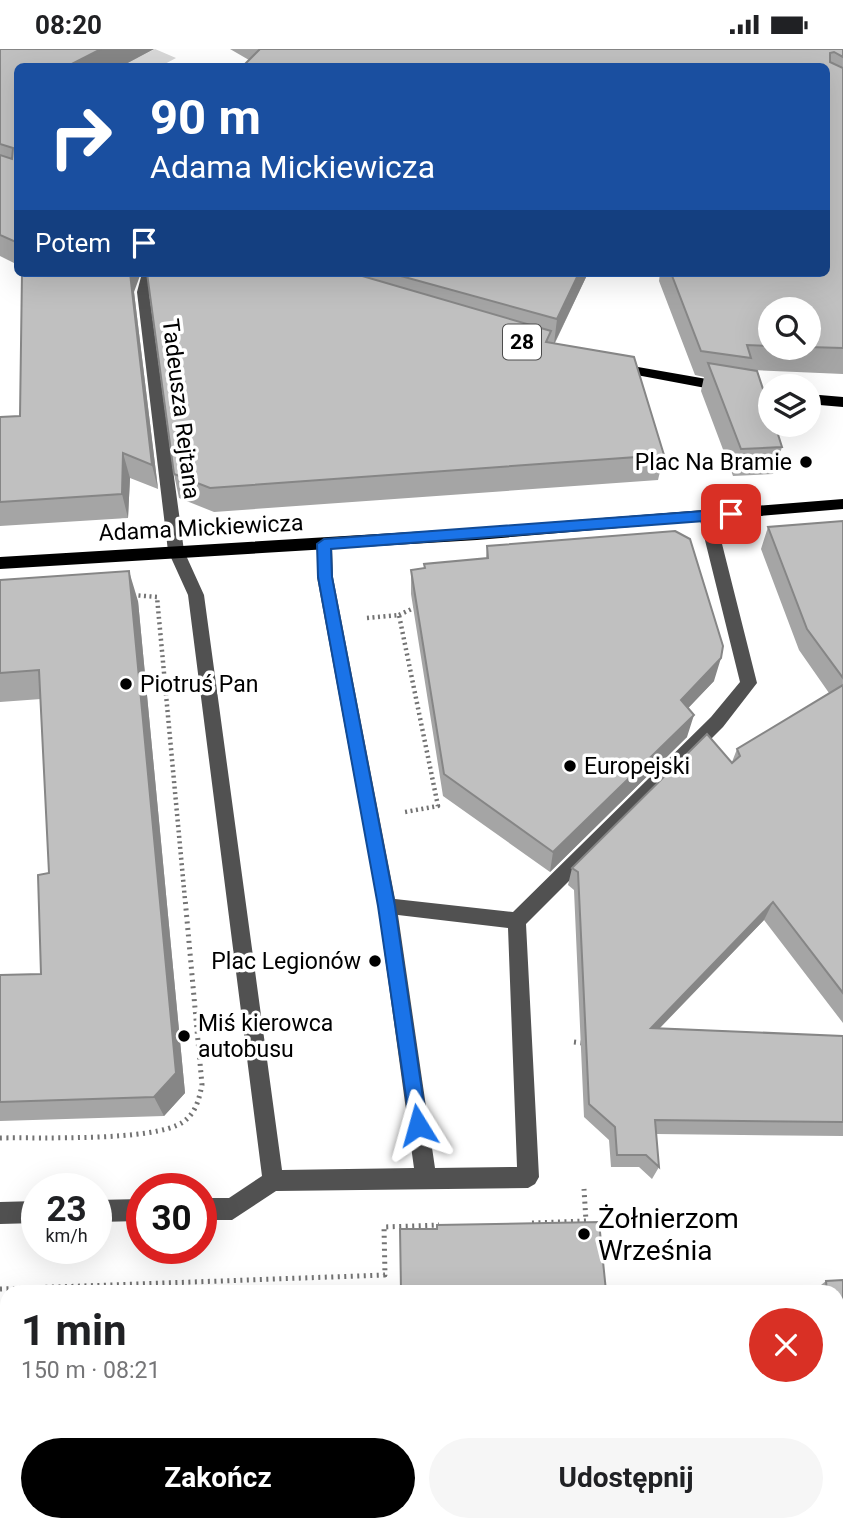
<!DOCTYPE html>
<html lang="pl">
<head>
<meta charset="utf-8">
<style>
  body { margin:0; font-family:Roboto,sans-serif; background:#f6f6f6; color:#202124; height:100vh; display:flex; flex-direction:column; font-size:26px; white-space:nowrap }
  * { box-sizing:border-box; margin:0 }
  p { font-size:23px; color:#757577 }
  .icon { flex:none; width:38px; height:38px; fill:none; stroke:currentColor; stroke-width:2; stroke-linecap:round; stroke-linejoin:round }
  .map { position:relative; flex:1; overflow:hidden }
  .sheet { position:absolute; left:0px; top:1236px; width:844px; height:247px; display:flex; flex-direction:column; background:#fff; border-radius:21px 21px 0 0; box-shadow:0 7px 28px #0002 }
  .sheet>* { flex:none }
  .banner { position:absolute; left:14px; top:14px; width:816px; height:214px; border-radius:10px; box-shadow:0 7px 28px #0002; background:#1a4fa0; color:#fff; overflow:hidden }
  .fabs { position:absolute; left:758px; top:248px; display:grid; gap:14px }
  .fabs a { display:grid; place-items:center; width:63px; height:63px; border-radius:50%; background:#fff; box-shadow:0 7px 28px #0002; font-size:35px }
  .speed { position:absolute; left:21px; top:1124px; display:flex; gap:14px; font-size:35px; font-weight:700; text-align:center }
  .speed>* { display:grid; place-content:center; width:91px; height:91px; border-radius:50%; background:#fff; box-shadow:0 7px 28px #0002; line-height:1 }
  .speed small { font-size:18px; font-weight:400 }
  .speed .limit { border:10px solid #d22; background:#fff; color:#111 }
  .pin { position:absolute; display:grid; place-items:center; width:60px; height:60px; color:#fff; margin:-30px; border-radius:14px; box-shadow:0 4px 10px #0006 }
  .me { position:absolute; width:77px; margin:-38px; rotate:352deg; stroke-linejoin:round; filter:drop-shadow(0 0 5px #0008) }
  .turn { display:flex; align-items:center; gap:24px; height:147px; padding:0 21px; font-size:32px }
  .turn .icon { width:91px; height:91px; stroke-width:2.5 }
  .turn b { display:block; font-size:49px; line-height:60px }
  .then { display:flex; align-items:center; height:66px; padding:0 21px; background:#0003; gap:14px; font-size:26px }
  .round { display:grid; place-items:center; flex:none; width:74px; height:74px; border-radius:37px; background:#f6f6f6 }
  .overview { display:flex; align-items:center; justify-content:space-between; height:119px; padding:0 21px }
  h1 { font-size:42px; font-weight:700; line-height:52px }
  .button { display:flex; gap:14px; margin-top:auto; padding:14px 21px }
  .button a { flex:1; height:80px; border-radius:42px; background:#000; color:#fff; font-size:28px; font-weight:700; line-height:80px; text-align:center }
  .button a+a { background:#f6f6f6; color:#202124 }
  .status { display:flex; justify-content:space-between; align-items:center; height:49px; padding:0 35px; background:#fff; direction:ltr }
  .status svg { height:19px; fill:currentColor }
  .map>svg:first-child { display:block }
  .green { fill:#d8d8d8 }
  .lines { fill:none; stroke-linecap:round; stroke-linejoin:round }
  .path-far1 { stroke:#737373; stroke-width:4.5; stroke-dasharray:2 3.5; stroke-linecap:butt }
  .path { stroke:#737373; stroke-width:5; stroke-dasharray:2 4.5; stroke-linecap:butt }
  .minor { fill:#515151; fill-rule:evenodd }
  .major { fill:#000; fill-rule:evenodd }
  .wall { fill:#a5a5a5; fill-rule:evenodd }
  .shaded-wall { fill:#868686 }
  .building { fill:#c0c0c0; stroke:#868686; stroke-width:2 }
  .route { fill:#1a73e8; stroke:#114b97; stroke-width:2 }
  .poi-dot { fill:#000; stroke:#fff; stroke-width:2.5 }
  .labels { text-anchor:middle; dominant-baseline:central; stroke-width:7; stroke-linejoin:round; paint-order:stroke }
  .shield { fill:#fff; stroke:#4c4c4c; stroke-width:2 }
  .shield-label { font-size:21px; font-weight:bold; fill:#000 }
  .street-label { font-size:23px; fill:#000; stroke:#fff }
  .poi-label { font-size:23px; fill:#000; stroke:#fff; text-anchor:start }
  .near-poi-label { font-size:28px; fill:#000; stroke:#fff; text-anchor:start }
</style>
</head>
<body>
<div class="status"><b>08:20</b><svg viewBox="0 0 49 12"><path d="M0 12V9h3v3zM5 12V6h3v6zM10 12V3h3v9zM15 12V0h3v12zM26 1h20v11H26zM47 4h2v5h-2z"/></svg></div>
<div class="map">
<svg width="843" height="1481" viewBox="0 0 843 1481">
  <rect width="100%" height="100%" fill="#fff"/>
  <!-- green -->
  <path class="green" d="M155,0l21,9 -15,8h-41z"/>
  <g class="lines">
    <!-- path-far1 -->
    <path class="path-far1" d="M133,546l24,2 28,303
      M399,566l19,-9
      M367,569l32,-3 39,191 -33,6"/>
    <!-- path -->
    <path class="path" d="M574,993l8,1
      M0,1089c39,-1 154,4 183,-16 13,-9 16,-23 19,-37l-17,-187
      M532,1174l54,-2 -2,-32
      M0,1240l385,-14 -1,-48 55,-2"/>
    <!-- minor -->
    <path class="minor" d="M142,224h12l-5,19 35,259 20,44 78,575 132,-2 -36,-262 -61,-329 2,-37h10l3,4 1,33 62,322 118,13 198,-195 29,-35 -41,-166 8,-5 8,5 42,167 -34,44 -197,197 13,253 -4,7 -7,4 -252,3 -44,29h-31v-22h28l33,-22 -74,-581 -20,-44 -31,-259zM398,866l110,13 9,239 -82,1z
      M142,1150v22l-46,1v-22z
      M37,1152v22l-37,1v-22z"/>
    <!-- major -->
    <path class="major" d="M615,314l155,27v10l-160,-30 -2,-3z
      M808,345l35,3v10l-35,-3z
      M843,450v10l-366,31 -477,29v-12l477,-29z"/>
  </g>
  <!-- wall -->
  <path class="wall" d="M0,0h154l-34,18h-102v198l-18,-9z
    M230,0h613v325l-92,-4 31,77 -9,27 -40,2 -32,-85 3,-14 -9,-2 -36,-94 1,-8h166v-206l-577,-7zM770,261h38v38h-38z
    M147,224h441l-33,70 109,112 -6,25 -444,32 -35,-14 -5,-24z
    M134,243l24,197 -28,-11 -2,40 -128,8v-109l20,-1z
    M843,472v502l-79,-103 -104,108 183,8v100l-187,-2 3,33 -7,12 -13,-12h-28l-2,-27 -25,-23 -10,-227 -6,-5 4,-17 160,-106 5,-13 92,-56 -30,-43 -38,-101 7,-22z
    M487,497l227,135 -26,27 -1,29 -137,135 -107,-76 -32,-202v-24l13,-2v-4l62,-6z
    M0,531l138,21 47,492 -21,23 -164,5v-146l41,-1 8,-101 -8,-174 -41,3z
    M843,1231v250l-836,-6 809,-233v-2l10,-8z"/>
  <!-- shaded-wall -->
  <path class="shaded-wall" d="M101,0h53l-34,18h-54z
    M130,224h11l-7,19 24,197 -6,-24z
    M579,224h9l-34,71 3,-25z
    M123,404l7,25 -2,40 -6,-24z
    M129,522l9,30 47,492 -21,23 -10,-19z
    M721,609l-7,23 -40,42 7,-23z
    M694,666l-7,22 -137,135 3,-20z
    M773,853l-9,18 -119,123 6,-15z"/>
  <!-- building -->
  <path class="building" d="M0,0h101l-35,18h-48v176l-18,-8v-80l12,4 1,-11 -13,-4z
    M260,0h583v8l-9,-5 -4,1v9l13,6v280l-35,-1v-37h-38v36l-23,-1 4,13 -50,-7 -30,-78h155v-206h-584z
    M22,224h108l22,192 -29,-12 -1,41 -122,8v-85l20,-1z
    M147,224h205l199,58 -5,11 88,15 30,98 -454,33 -36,-14z
    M390,224h189l-22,46z
    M708,314l49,8 13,39v15h5l7,22 -41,2z
    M843,472v157l-36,-49 -39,-102z
    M675,482l15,8 33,107 -2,12 -40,42 13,15 -141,137 -109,-78 -33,-204 14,-2 -1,-4 64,-6 -1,-12z
    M129,522l47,502 -22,24 -154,5v-127l41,-1 -3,-99 11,-2 -10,-203 -39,3v-93z
    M843,636v308l-70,-91 -122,126 192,8v86l-188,-2 4,47 -13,-12h-29l-2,-28 -26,-23 -11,-232 -6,-4 135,-134 25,29 8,-7 -3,-7z
    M599,1173l7,69h-205l-1,-62h37v-4z
    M843,1231v250h-843v-218h7v212h829v-233h-58h49l-1,-10z"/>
  <!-- route -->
  <path class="route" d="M731,460l6,5 -6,5 -400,30 1,28 63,329 32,219 -2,6 -7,3 -7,-3 -33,-225 -60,-329 -1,-33 7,-5z"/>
  <!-- markers -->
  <g class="poi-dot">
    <circle cx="806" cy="413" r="7"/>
    <circle cx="126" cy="635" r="7"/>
    <circle cx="570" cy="717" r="7"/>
    <circle cx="375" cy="912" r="7"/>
    <circle cx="184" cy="987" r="7"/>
    <circle cx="584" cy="1185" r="7"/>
  </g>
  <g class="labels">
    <!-- shield labels -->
    <rect class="shield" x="503" y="275.5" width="38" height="35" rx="5"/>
    <g class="shield-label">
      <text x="522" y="293">28</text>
    </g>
    <!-- street labels -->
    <g class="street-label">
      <text transform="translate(181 360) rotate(83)">Tadeusza Rejtana</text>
      <text transform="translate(201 479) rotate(-3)">Adama Mickiewicza</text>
    </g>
    <!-- poi labels -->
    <g class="poi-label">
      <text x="792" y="413" text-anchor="end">Plac Na Bramie</text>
      <text x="140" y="635">Piotruś Pan</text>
      <text x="584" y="717">Europejski</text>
      <text x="361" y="912" text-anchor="end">Plac Legionów</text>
      <text x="198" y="974">Miś kierowca<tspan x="198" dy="26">autobusu</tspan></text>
    </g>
    <!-- near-poi labels -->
    <g class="near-poi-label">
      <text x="598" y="1169">Żołnierzom<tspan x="598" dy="32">Września</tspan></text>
    </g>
  </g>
</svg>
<div class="fabs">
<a><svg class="icon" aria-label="search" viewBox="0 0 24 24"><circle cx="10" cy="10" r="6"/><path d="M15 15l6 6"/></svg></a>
<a><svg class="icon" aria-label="layers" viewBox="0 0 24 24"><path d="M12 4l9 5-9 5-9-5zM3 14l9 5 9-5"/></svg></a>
</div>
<div class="speed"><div>23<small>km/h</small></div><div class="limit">30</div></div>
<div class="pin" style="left:731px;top:465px;background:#d93025"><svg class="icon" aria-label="arrive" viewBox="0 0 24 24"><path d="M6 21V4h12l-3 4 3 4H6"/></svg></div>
<svg class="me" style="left:418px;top:1076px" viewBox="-20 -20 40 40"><path d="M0-17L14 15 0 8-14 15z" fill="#1a73e8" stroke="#fff" stroke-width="4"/></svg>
<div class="banner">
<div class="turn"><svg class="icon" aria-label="right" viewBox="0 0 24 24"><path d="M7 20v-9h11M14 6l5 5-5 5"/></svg><div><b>90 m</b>Adama Mickiewicza</div></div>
<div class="then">Potem<svg class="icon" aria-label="arrive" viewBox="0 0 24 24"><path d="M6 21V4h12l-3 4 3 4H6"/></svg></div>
</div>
<section class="sheet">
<div class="overview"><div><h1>1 min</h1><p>150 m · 08:21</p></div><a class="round" style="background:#d93025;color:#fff"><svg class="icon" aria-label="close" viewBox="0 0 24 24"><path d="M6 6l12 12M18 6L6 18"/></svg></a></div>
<div class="button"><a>Zakończ</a><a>Udostępnij</a></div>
</section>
</div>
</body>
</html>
